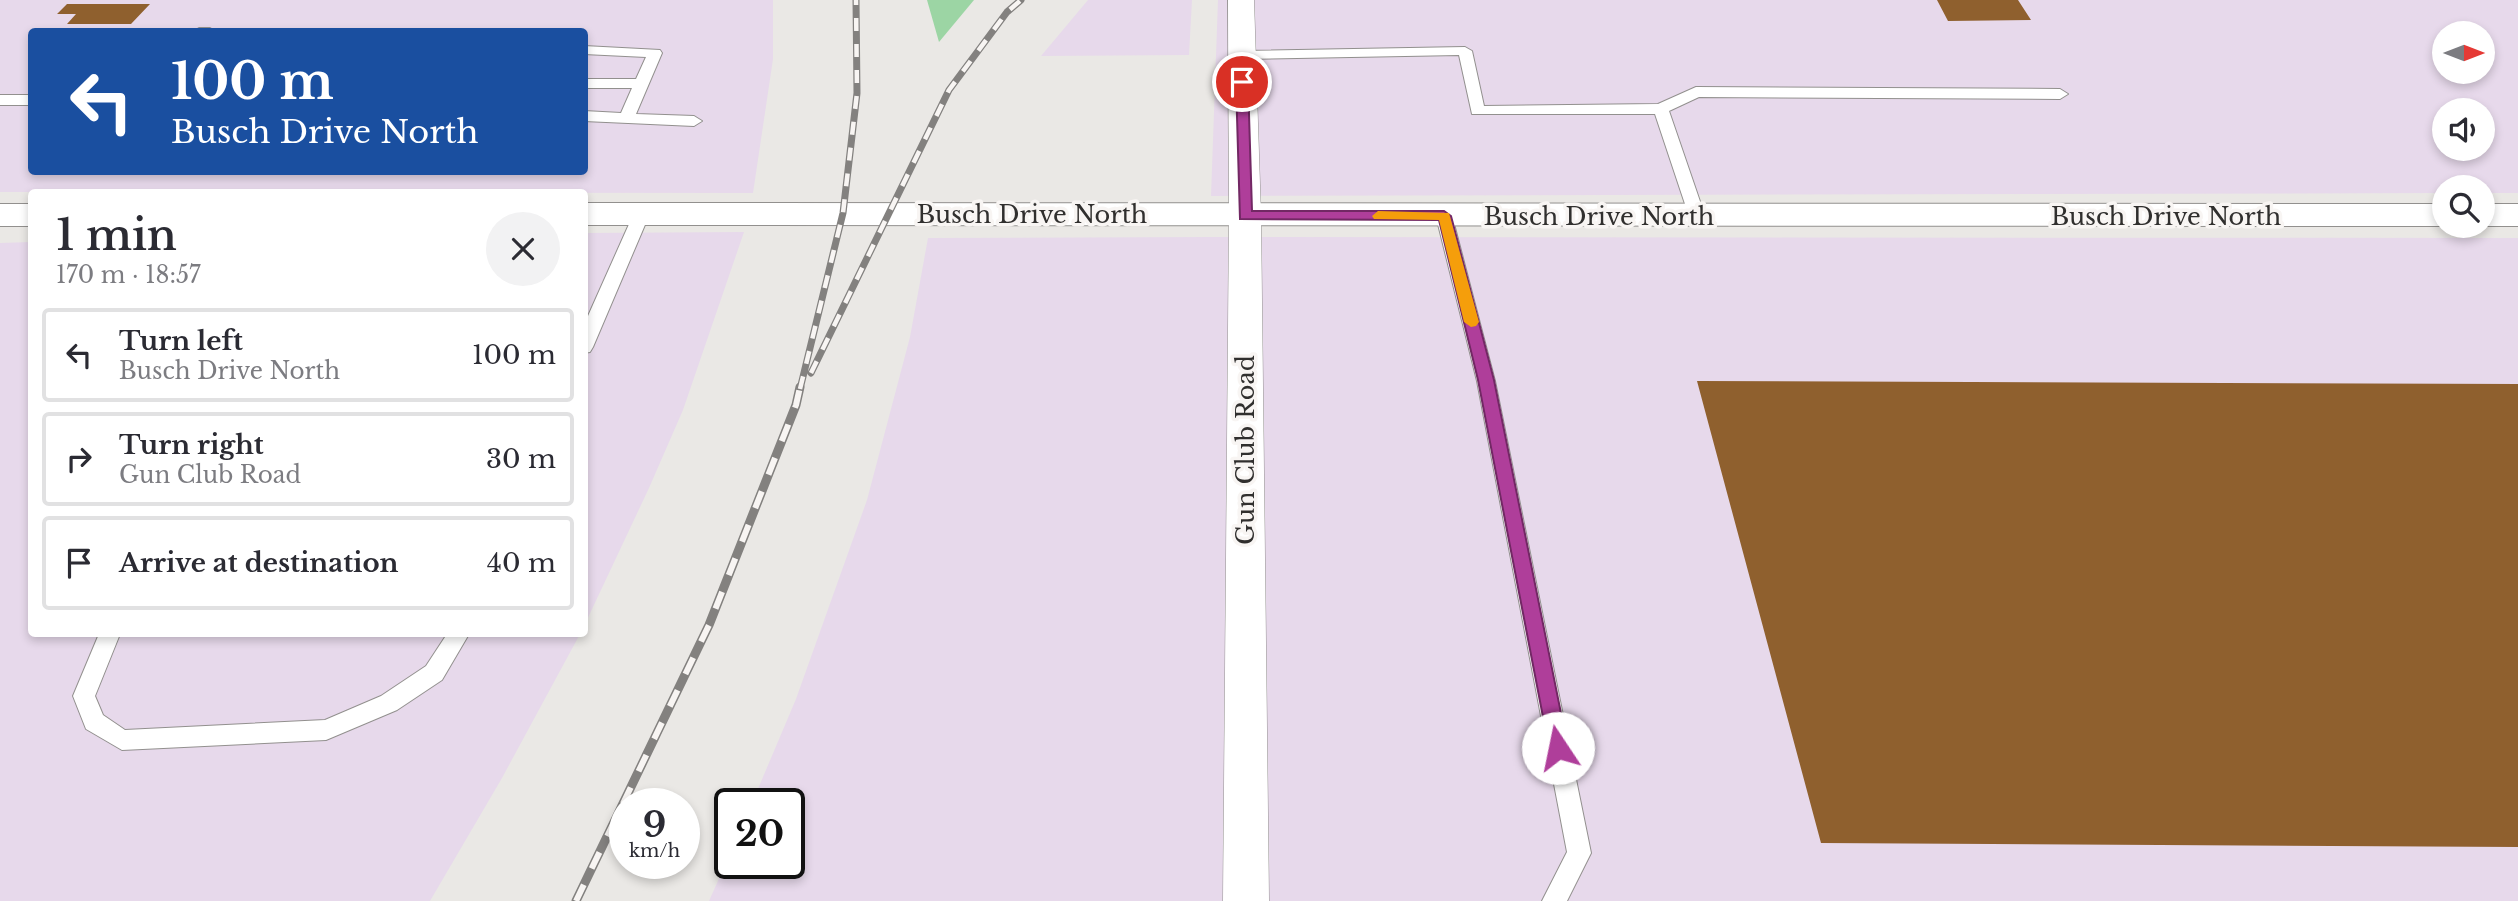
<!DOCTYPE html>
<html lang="en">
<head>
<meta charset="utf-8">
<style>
  body { margin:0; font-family:"Libre Baskerville",serif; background:#f2f2f3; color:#2b2b33; height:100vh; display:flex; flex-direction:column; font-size:26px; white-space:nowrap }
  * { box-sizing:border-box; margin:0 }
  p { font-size:23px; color:#7c7c81 }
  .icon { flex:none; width:38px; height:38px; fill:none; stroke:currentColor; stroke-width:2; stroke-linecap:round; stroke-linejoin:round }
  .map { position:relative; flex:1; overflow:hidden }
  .sheet { position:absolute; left:28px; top:189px; width:560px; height:448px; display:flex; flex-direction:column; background:#fff; border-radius:7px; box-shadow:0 4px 10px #0003 }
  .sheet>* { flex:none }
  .banner { position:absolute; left:28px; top:28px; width:560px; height:147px; border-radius:7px; box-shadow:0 4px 10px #0003; background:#1a4fa0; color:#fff; overflow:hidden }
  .needle { width:46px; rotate:90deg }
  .fabs { position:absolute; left:2432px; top:21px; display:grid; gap:14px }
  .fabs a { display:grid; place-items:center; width:63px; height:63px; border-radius:50%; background:#fff; box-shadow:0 4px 10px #0003; font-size:35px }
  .speed { position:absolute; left:609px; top:788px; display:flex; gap:14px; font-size:35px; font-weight:700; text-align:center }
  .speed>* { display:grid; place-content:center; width:91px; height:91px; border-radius:50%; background:#fff; box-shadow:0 4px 10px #0003; line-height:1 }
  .speed small { font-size:18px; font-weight:400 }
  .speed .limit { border:4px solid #111; border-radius:10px; background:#fff; color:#111 }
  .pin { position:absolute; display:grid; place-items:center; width:60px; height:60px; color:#fff; margin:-30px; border:4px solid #fff; border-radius:50%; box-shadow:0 2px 7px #0007 }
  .me { position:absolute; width:77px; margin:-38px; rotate:349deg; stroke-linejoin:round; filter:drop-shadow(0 0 5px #0008) }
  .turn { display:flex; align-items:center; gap:24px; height:147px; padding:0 28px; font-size:32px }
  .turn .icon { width:91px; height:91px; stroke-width:2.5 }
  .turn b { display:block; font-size:49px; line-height:60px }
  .round { display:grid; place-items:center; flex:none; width:74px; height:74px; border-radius:37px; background:#f2f2f3 }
  .overview { display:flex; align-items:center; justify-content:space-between; height:119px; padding:0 28px }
  h1 { font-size:42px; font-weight:600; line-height:52px }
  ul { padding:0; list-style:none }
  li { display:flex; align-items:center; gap:21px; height:94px; margin:0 14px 10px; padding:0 14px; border:4px solid #e1e1e2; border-radius:7px }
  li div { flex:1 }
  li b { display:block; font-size:26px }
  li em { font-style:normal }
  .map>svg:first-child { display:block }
  .industrial { fill:#e7d9eb; fill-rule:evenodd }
  .green { fill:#9cd5a4 }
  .building { fill:#8f602e }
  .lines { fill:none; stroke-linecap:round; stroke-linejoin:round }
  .service-casing { stroke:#92908e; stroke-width:2 }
  .minor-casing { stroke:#92908e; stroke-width:1 }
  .tertiary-casing { stroke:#92908e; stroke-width:2 }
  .service { fill:#fff; fill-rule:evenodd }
  .minor { fill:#fff; fill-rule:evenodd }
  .tertiary { fill:#fff; fill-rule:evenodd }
  .rail-far1-casing { stroke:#83817f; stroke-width:7 }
  .rail-casing { stroke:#83817f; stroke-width:9 }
  .rail-far1 { stroke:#f8f5f3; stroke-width:4.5; stroke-dasharray:13; stroke-linecap:butt }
  .rail { stroke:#f8f5f3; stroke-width:6; stroke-dasharray:18; stroke-linecap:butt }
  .route { fill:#af3e9a; stroke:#722864; stroke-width:2 }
  .slow { fill:#f59e0b }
  .labels { text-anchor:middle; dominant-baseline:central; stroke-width:7; stroke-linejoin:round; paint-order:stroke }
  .street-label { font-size:24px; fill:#302f2e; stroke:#f8f5f3 }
</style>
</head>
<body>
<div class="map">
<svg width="2518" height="901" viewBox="0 0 2518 901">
  <rect width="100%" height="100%" fill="#eae8e5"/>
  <!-- industrial -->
  <path class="industrial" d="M0,0h773v59l-20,134 -753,-1zM32,32h552v140h-552z
    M1088,0h104l-3,55 -148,1z
    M1218,0h1300v193h-35v-6h-38v6l-1234,3zM2445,33h38v39h-38zM2445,110h38v39h-38z
    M744,232l-61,178 -34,78 -64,136v-391z
    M1211,237l1307,1v663h-1809l21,-47v9h59v-60h-37l44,-104 71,-199 43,-163 18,-99z
    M31,242l1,392h548l-78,144 -72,123h-430v-658z"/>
  <!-- green -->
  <path class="green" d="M927,0h47l-35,42z"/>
  <!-- building -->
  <path class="building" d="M1937,0h81l13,20 -83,1z
    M67,4h83l-19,20h-64l9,-10h-19z
    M1697,381l821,3v463l-697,-4z"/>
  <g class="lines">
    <!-- service casing -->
    <g class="service-casing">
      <path id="service" d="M199,28h11l7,4h-25z
        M584,46l76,4 2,3 -26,61 58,2 8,5 -8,5 -110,-5v-10l37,2 11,-25h-48v-9h52l10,-22 -62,-3z
        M1465,47l7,4 12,55 174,-2 38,-17 364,2 8,5 -8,5 -361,-2 -30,14 36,105 -8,5 -8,-5 -34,-102h-183l-13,-59 -217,4 -7,-4 7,-4z
        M0,95h32v10h-32z
        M642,208l8,5 -57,134 -3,5 -6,1v-28l50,-112z
        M1444,211l8,5 43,165 96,472 -24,48h-25l25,-49 -90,-471 -41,-165z
        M99,634h21l-25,62 8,19 22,15 200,-10 56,-24 45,-30 21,-32h22l-27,46 -45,30 -71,30 -204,10 -36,-21 -13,-33z"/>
    </g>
    <!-- minor casing -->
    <g class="minor-casing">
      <path id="minor" d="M1228,0h26l7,216 8,685h-46l6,-685z"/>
    </g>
    <!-- tertiary casing -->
    <g class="tertiary-casing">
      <path id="tertiary" d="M584,203l1861,1v22l-1861,-1z
        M0,204h32v22h-32z
        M2483,204h35v22h-35z"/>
    </g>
    <!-- service -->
    <use href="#service" class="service"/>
    <!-- minor -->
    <use href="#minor" class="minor"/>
    <!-- tertiary -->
    <use href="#tertiary" class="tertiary"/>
    <!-- rail-far1 casing -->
    <g class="rail-far1-casing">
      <path id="rail-far1" d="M811,373l138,-283 58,-78 14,-12
        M800,389l43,-176 14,-120 -1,-93"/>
    </g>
    <!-- rail casing -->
    <g class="rail-casing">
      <path id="rail" d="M576,901l133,-276 87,-220 4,-18"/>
    </g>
    <!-- rail-far1 -->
    <use href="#rail-far1" class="rail-far1"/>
    <!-- rail -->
    <use href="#rail" class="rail"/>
  </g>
  <!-- route -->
  <path class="route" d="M1242,78l6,4 4,129h192l7,5 43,164 74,368 -3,6 -7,3 -6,-3 -3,-6 -71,-368 -39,-160 -199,-1 -4,-137z"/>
  <!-- slow -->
  <path class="slow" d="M1378,211l71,2 30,109 -3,4 -5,1 -7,-5 -25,-102 -65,-1 -2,-3z"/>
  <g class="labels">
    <!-- street labels -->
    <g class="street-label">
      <text x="1032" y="214">Busch Drive North</text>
      <text x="1599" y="216">Busch Drive North</text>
      <text x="2166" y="216">Busch Drive North</text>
      <text transform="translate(1245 450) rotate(-90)">Gun Club Road</text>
    </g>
  </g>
</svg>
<div class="fabs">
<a><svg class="needle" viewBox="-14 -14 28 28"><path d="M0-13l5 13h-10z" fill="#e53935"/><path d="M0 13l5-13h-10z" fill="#7c7c81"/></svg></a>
<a><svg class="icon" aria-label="sound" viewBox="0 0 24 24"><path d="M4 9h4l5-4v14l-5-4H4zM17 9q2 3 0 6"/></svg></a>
<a><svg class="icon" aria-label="search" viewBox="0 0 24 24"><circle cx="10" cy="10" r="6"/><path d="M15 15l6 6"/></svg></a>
</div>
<div class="speed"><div>9<small>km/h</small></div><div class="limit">20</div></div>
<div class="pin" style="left:1242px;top:82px;background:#d93025"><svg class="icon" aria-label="arrive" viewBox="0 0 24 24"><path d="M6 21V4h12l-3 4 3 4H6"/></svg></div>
<svg class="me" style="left:1558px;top:748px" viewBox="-20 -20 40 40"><circle r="19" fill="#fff"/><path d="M0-13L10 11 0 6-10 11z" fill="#af3e9a"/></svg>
<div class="banner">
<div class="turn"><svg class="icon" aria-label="left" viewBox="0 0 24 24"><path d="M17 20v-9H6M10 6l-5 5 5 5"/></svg><div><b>100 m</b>Busch Drive North</div></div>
</div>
<section class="sheet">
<div class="overview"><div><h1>1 min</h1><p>170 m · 18:57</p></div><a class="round"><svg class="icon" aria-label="close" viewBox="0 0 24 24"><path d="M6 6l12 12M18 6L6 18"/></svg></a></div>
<ul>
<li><svg class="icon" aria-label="left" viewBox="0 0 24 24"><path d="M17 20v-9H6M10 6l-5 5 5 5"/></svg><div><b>Turn left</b><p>Busch Drive North</p></div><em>100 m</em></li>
<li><svg class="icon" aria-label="right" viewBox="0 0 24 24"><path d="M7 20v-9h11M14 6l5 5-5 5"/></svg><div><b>Turn right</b><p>Gun Club Road</p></div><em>30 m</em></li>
<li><svg class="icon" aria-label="arrive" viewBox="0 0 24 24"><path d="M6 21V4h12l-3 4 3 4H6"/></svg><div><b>Arrive at destination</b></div><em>40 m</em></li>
</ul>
</section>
</div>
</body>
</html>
